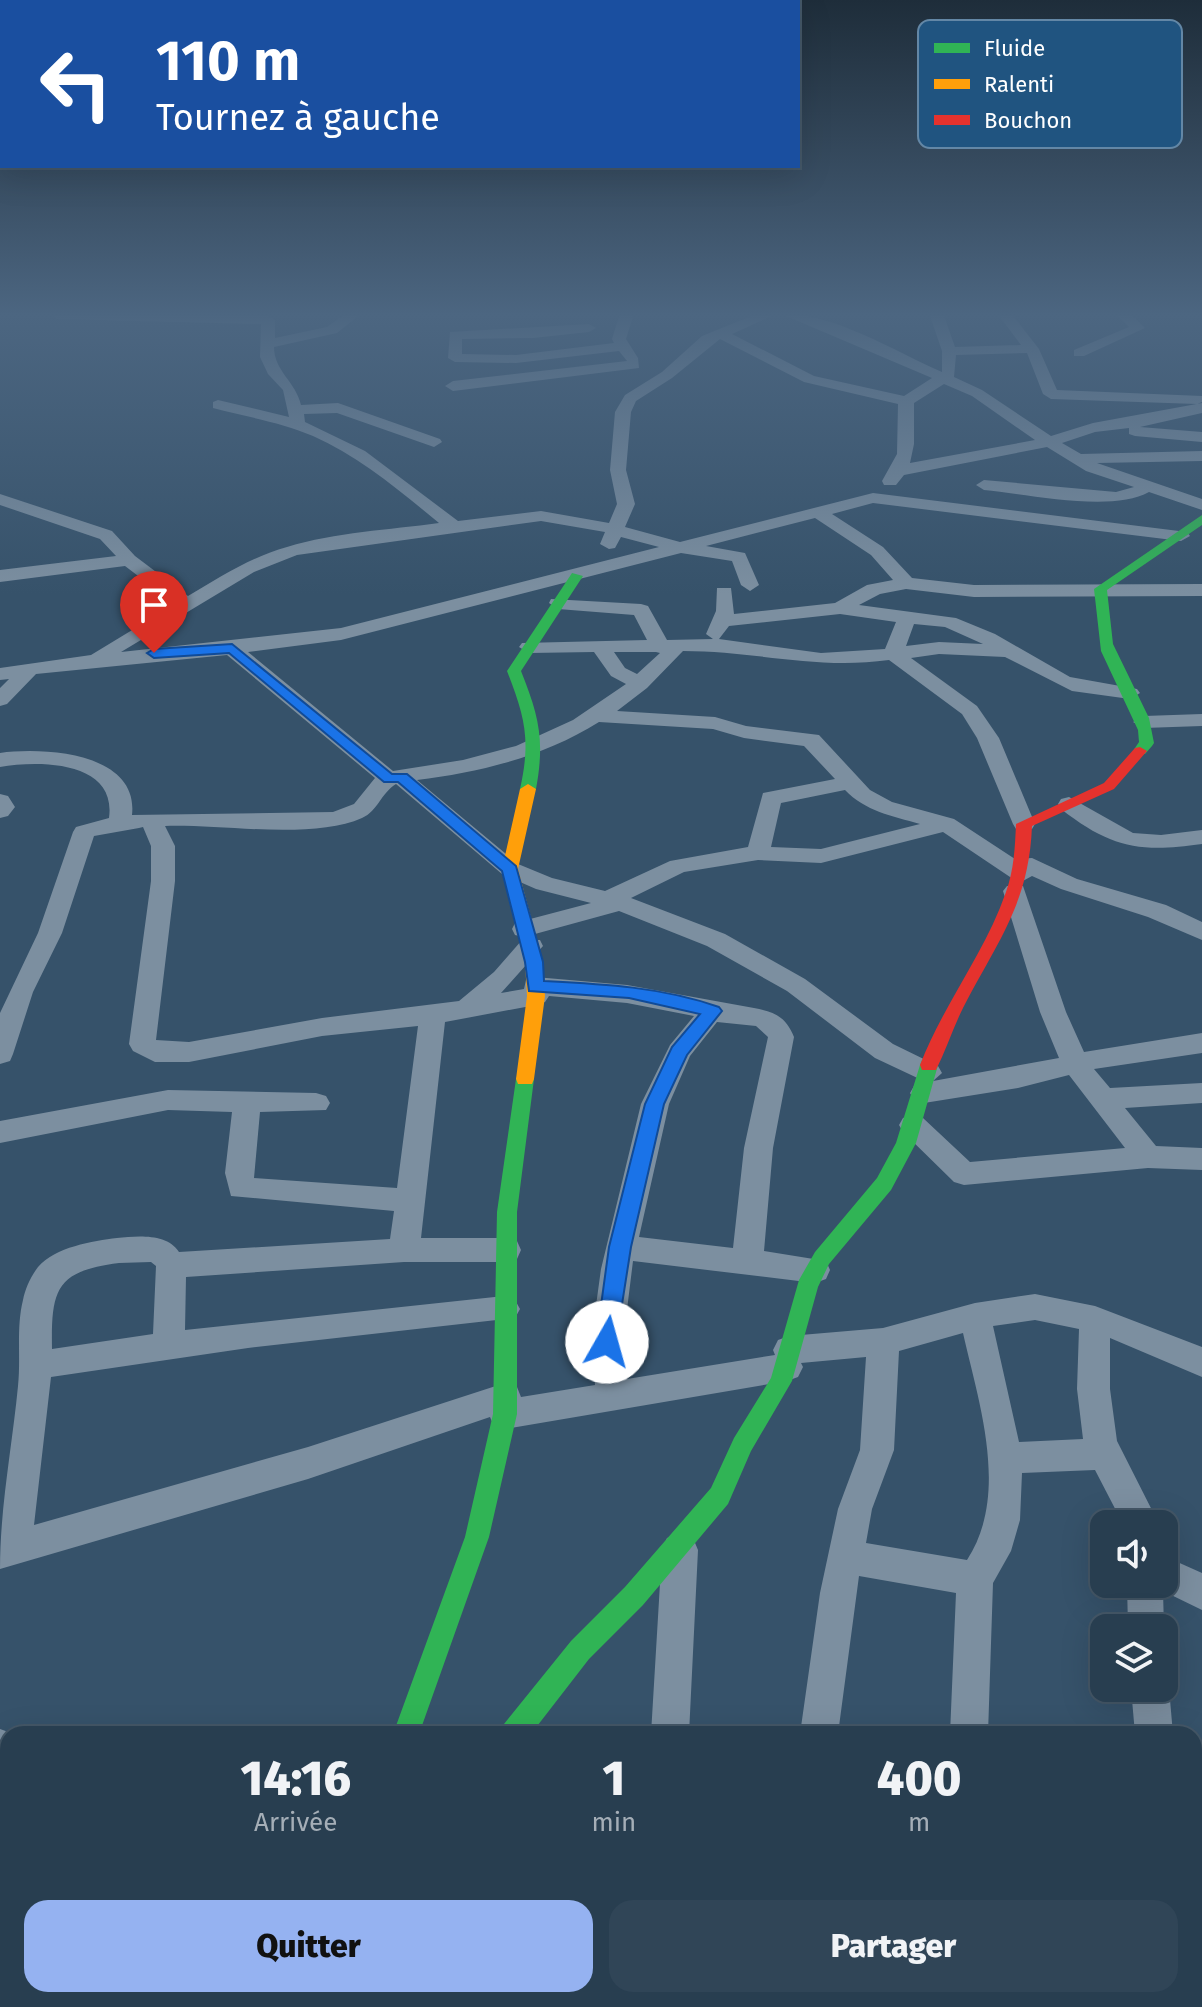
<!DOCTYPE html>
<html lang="fr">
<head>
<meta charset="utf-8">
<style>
  body { margin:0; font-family:"Fira Sans",sans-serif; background:#304557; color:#f1f3f6; height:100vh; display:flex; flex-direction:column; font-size:30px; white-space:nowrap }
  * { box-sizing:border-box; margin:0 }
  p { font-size:26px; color:#a5aeb7 }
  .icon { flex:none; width:44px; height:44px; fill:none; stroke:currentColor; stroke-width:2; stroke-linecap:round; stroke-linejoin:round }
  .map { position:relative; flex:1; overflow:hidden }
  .drawer { position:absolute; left:0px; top:1726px; width:1202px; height:282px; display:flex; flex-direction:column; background:#283e50; border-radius:24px 24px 0 0; box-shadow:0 8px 32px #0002,0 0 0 2px #445767 }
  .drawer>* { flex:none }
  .top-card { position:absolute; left:0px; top:0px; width:800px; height:168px; box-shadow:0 8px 32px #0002,0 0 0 2px #445767; background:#1a4fa0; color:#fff; overflow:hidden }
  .controls { position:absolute; left:1090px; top:1510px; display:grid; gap:16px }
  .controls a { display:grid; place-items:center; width:88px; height:88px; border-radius:16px; background:#283e50; box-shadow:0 8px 32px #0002,0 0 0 2px #445767; font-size:40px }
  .pin { position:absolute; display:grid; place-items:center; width:68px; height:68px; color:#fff; margin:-82px -34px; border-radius:50% 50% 50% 0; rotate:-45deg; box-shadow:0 0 8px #0007 }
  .pin .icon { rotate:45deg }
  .me { position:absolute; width:88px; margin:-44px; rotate:7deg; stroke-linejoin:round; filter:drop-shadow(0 0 6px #0008) }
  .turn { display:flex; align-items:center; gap:28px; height:168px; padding:0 24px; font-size:36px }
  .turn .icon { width:104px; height:104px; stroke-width:2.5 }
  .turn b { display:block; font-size:56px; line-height:68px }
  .eta { display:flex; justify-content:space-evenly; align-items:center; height:136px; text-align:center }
  .eta b { font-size:48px; font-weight:800; line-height:56px }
  .action { display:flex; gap:16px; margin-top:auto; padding:16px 24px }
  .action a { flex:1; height:92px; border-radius:24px; background:#95b2f1; color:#111; font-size:32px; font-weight:800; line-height:92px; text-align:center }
  .action a+a { background:#304557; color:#f1f3f6 }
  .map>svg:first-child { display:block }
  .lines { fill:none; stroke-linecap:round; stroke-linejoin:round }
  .street { fill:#7c8fa0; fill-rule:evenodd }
  .fast { fill:#30b455; fill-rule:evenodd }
  .slow { fill:#ff9f0a; fill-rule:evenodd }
  .jam { fill:#e5322d; fill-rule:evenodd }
  .route { fill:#1a73e8; stroke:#114b97; stroke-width:2 }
  .key { fill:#205480; stroke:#6387a6; stroke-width:2 }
  .key-label { font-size:22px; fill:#fff }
</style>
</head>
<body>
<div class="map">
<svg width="1202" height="2007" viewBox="0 0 1202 2007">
  <rect width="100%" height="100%" fill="#36526a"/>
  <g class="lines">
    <!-- street -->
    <path class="street" d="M51,313l217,3 7,4v18l52,-11 19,-14h16l-25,20 -63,14c0,24 22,35 27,58l37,-2 102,36 2,3 -8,5 -97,-34 -33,1 1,8 60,29 93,70 83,-10 68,12 8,-19 -7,-34 5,-58 10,-17 37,-23 40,-36 57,-23h19l-46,21 82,42 90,20 28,-18 -153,-65c55,0 113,37 163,59v-21l-13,-38h14l12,34 66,-2 -24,-32h14l28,36 18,41 145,6v6l-5,2 -146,-5 -8,-5 -16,-41 -71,2 -2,22 28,13 69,46 42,-13 109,-20v10l-62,14 62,5v10l-67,-6 -6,-2v-6l-34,4 -33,11 19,11 121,-3v10l-105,2 105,36v11l-53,-18c-37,21 -122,2 -165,-2l-8,-5 8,-5 132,12 18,-5 -48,-16 -39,-24 -143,28 -8,10h-12l-2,-4 15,-27 1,-50 -94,-22 -84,-43 -48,39 -36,23 -5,11 -5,58 9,34 -10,23 55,15 193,-49 314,39 3,4 -9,5 -308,-38 -41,11 51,33 29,31 62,7 228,-1v12l-228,1 -68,-8 -26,5 -21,11 97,13 39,16 75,43 67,12 3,4 -10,6 -58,-8 -67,-34 -66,-3 -28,4 66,48 22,32 36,86 -3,5h-16l-3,-5 -36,-86 -15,-24 -73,-54c-74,10 -133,-9 -206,-9l-36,37 -30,23 98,6 31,9 73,9 51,55 22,12 62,17 61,40 17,-1 45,21 89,26 36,17v18l-54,-23 -87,-28 -29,-13 -11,6 -8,-3 -70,-47 -122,31 -63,-3 -74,12 -53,26 94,36 80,45 88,65 45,22 4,7 -9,8 126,-23 -19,-46 -37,-121 4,-5h16l43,126 18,40 118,-19v20l-108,16 16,19 92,-5v20l-77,5 31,38 46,2v22l-54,-2 -184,17 -10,-3 -51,-50 -4,-7 4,-7 10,-4 10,4 47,44 155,-14 -56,-73 -51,13 -94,15 -10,-3 -4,-7 4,-7 12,-4 -51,-24 -88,-67 -80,-45 -88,-35 -95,26 -9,-2 -3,-6 3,-6 76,-20 -55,-14 -34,-15 -106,-90c-15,9 -18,27 -34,34 -49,22 -142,6 -197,8l10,20v35l-19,159 33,2 133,-24 137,-17 35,-29 28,-32h18l3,6 -42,47 23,-4 2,-9 9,-3 92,8 127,23c21,4 32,9 40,29l-21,111 -9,103 62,10 4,9 -4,9 -11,4 -182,-22 -10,81 4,37 148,-24 -2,-5 5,-10 11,-4 94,-8 92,-25 60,-9 60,12 107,41v30l-92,-39v51l7,52 42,83h-36l-28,-54 -73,3 -2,47 -9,31 -18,32 -5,151h-38l6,-141 -97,-17 -21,158h-38l20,-141 18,-84 22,-59 6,-93 -65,6 2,4 -5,10 -11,4 -282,48 -12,-5 -3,-7 -182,62 -308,90c0,-62 12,-121 18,-183 3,-28 -2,-58 5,-86 2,-11 8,-24 15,-33 17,-20 55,-26 79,-29 20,-2 50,-5 62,14l211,-13 4,-28 -163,-15 -6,-23 7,-61 -64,-2 -168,33v-22l168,-31 148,3 10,3 4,7 -4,7 -66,2 -6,66 143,10 21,-162 -96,10 -133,26h-34l-22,-11 -4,-7 22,-163v-35l-8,-19 -4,1 -45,8 -32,97 -29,59 -20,62 -3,7 -10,3v-51l38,-80 35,-101 3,-5 33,-9c8,-57 -69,-58 -109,-51v-14c43,-6 139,-1 132,62l201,-3 21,-8 21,-26 -148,-123 -191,19 -29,30 -7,2v-18l9,-9 -9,1v-12l91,-13 84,-51 -50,-38 -125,16v-12l116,-14 -16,-17 -100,-34v-11l112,37 23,25 53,40c32,-19 63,-39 99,-49 49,-15 102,-17 152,-24 -39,-32 -79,-66 -126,-87 -32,-14 -67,-19 -100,-28v-6l5,-2 71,17 -6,-27 -15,-16 -8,-17 1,-33 -204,-5zM944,384l28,12 63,44 -125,23 4,-19v-41zM815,518l56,37 22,25 -26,5 -32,18 -101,11 -3,-26h-14l-1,23 -10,23 7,5 -46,1 -19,-34 -7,-2 -90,-5 -2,4 9,6 76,6 13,25 -125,3 -3,4 10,6 65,-1 17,24 15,8 -53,36 -57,26 -53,14 -70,11 -145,-119 93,-12 340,-87 51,8 9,24 9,6 9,-6 -14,-32 -39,-7zM541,521l64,11 -5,12 9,5 6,-1 6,-11 38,10 -318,81 -220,24 133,-80 43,-17zM840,614l56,8 -11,27 -64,4 -102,-14 10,-13zM914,624l31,3 38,17 -44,-2 -33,4zM614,652h42l4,1 -23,21 -12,-6zM599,722l114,7 31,9 60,8 31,33 -72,14 -15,54 -78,14 -65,30 -53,-13 -34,-14 -101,-84c64,-8 126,-23 182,-58zM845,790c20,21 47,26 75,34l-99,25 -50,-2 10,-44zM549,996l78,7 67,13 -24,29 -29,59 -40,165 -10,73 4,43 -74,12 -4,-10 -12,-4 -197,64 -274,78 17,-148 197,-29 267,-30 5,-9 -5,-9 -11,-4 -319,34 1,-53 218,-15h102l11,-3 4,-9 -4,-9 -11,-3h-85l24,-216 91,-17 9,-3zM717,1022l39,4 12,11 -24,111 -11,100 -94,-11 30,-133 21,-48zM119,1263l32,-1 5,4 -3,68 -101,15c-1,-60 4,-78 67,-86zM1035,1320l44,9 -2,60 6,50 -64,3 -26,-116zM963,1333c16,71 47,161 4,227l-101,-17 6,-34 22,-59 5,-99z
      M620,313h14l-8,26 12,19 1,10 -186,23 -8,-5 8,-5 174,-20 -8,-10 -103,12 -61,-1 -7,-4 2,-26 139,-8 7,4 -7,4 -56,6 -71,1v15l54,1 98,-12 -2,-4z
      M1115,313h15l15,15 -61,28h-10v-6l55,-23z
      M1202,714v12l-58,2 -11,-6 11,-6z
      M0,794l8,2 7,11 -7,9 -8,2z
      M1069,797l64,36 28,2 41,-5v14c-62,9 -91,4 -141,-35l-3,-5 3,-5z
      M680,1533l13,5 5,12 -9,184h-38l11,-184 5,-12z
      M1164,1556l38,17v37l-39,-19 1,37v1l-36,-1 -1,-44h37z
      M1164,1676l5,12 4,46h-38l-4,-46h33z
      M0,1729l14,5h-6v37l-8,-2z
      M8,1960v40h9l-17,7v-44z
      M1194,1984l8,23h-44l-1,-7h37z
      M83,2000h44l1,7h-44z
      M321,2000h44l-2,7h-44z
      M612,2000h44l3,7h-44z
      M767,2000h44l-1,7h-44z
      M1027,2000h44l1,7h-44z"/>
    <!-- fast -->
    <path class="fast" d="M1202,515v10l-95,65 6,54 36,74 5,25 -2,3 -7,8h-10l-2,-3 6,-9 -1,-12 -37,-79 -7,-62z
      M572,573l11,3 -62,95c18,45 24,69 15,118l-8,5 -8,-5c11,-49 5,-72 -13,-118z
      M929,1058l7,2 2,5 -22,78 -25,47 -62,74 -11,23 -26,94 -41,70 -23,53 -85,101 -54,54 -58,75h-30l3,-10 67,-83 54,-54 86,-99 23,-50 37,-60 28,-98 16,-28 62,-74 19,-35 24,-78 2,-5z
      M525,1072l7,2 2,5 -17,133v202l-28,123 -70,197h-26l72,-197 28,-123 4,-202 19,-133 2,-5z"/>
    <!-- slow -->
    <path class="slow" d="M528,784l8,5 -18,80 25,93 2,34 -11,83 -2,5h-14l-2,-5 11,-83 -2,-34 -23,-93 18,-80z"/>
    <!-- jam -->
    <path class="jam" d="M1140,747l7,4 -33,38 -82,37c-3,78 -35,116 -69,182 -10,20 -17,42 -27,62h-14l-2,-5c23,-60 65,-112 86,-173 8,-22 9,-45 10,-68l88,-41 31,-35z"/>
  </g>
  <!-- sky -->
  <linearGradient id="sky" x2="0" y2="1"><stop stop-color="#1e2d3a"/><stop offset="0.53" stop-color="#4c6681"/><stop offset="1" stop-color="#4c6681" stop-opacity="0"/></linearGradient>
  <rect width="1202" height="594" fill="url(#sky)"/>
  <!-- route -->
  <path class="route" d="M232,644l160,130h15l109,92 27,96 1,19c60,3 118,6 175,26l3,4 -35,44 -23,49 -33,143 -16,102h-16l-3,-7 13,-95 36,-143 27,-57 28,-33 -71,-16 -100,-7 -4,-29 -23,-91 -104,-89h-14l-155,-129 -75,5 -7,-5 7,-4z"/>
  <!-- legend -->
  <rect x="918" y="20" width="264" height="128" rx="12" class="key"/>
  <rect x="934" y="43" width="36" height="10" fill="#30b455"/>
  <rect x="934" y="79" width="36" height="10" fill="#ff9f0a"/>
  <rect x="934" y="115" width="36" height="10" fill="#e5322d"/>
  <g class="key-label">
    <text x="984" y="56">Fluide</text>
    <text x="984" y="92">Ralenti</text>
    <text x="984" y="128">Bouchon</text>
  </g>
</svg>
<div class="controls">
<a><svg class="icon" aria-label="sound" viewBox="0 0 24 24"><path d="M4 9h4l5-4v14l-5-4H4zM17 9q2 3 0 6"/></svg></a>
<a><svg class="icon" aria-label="layers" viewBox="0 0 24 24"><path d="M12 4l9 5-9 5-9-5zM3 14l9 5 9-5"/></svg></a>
</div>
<div class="pin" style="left:154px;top:653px;background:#d93025"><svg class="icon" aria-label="arrive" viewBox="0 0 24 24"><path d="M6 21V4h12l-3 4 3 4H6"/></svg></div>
<svg class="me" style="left:607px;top:1342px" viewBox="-20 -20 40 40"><circle r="19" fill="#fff"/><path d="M0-13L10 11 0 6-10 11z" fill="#1a73e8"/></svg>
<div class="top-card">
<div class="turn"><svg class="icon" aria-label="left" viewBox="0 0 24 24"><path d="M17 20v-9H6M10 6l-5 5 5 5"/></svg><div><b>110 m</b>Tournez à gauche</div></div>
</div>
<section class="drawer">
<div class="eta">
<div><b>14:16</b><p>Arrivée</p></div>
<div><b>1</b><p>min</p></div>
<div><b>400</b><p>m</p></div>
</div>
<div class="action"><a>Quitter</a><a>Partager</a></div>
</section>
</div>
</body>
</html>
